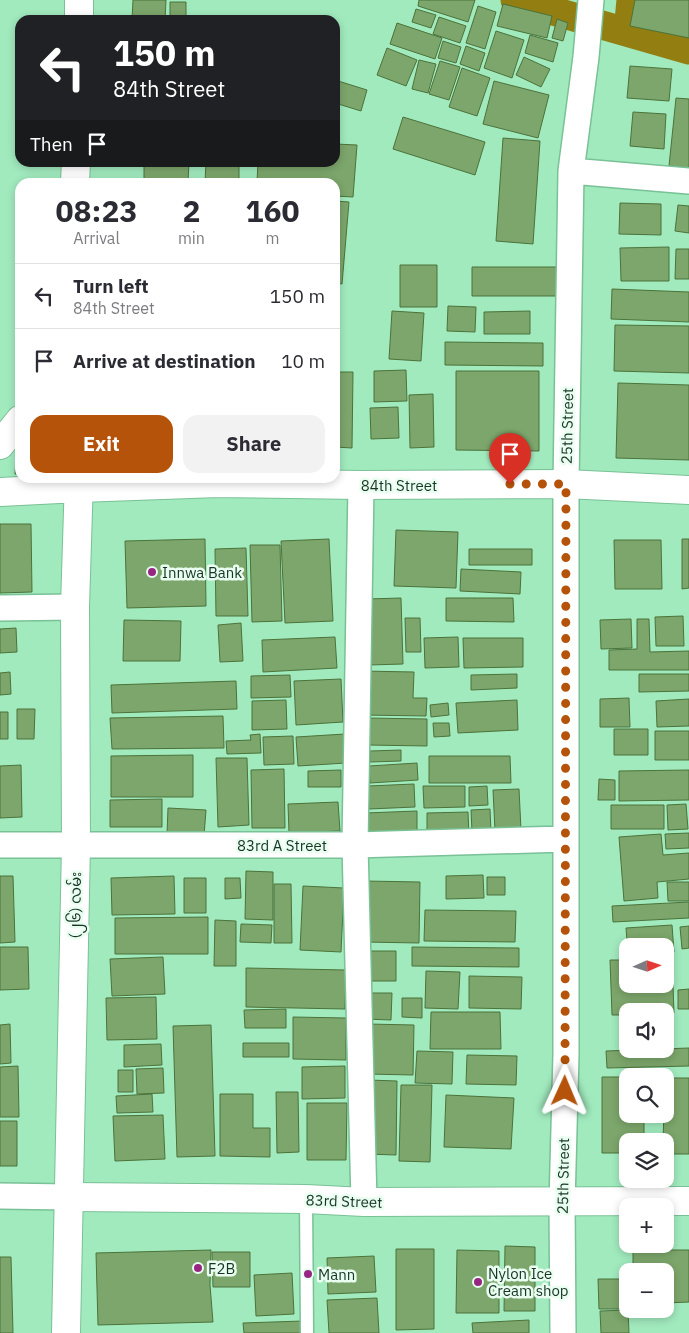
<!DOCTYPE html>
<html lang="en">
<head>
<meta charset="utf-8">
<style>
  body { margin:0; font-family:"IBM Plex Sans","Noto Sans Myanmar",sans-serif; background:#f2f2f3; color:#2b2b33; height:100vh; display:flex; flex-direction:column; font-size:19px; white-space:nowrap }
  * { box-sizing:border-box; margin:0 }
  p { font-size:16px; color:#7c7c81 }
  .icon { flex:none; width:28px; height:28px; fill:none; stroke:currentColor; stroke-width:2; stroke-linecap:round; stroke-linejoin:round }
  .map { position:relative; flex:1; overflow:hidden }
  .sheet { position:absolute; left:15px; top:178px; width:325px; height:305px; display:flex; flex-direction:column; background:#fff; border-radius:15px; box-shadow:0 2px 8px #0003 }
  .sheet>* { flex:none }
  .guide { position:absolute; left:15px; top:15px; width:325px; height:152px; border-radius:15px; box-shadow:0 2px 8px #0003; background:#202124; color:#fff; overflow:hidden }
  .needle { width:32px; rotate:87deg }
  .controls { position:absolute; left:619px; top:938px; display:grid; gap:10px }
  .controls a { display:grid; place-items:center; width:55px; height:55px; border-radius:10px; background:#fff; box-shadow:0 2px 8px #0003; font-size:25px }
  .pin { position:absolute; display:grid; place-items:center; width:42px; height:42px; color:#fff; margin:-51px -21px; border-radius:50% 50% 50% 0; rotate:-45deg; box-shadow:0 0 5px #0007 }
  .pin .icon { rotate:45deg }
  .me { position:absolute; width:55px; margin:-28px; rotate:1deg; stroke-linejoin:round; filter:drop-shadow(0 0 4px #0008) }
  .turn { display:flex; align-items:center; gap:18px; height:105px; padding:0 15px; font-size:22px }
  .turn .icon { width:65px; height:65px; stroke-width:2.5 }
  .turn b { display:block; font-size:35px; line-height:42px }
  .then { display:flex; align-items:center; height:48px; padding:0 15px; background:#0003; gap:10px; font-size:19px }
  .eta { display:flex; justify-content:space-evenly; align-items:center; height:85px; text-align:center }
  .eta b { font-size:30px; font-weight:700; line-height:35px }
  .primary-button { display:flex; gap:10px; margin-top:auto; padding:10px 15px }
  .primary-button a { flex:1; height:58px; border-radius:15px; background:#b45309; color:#fff; font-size:20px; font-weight:700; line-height:58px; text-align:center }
  .primary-button a+a { background:#f2f2f3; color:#2b2b33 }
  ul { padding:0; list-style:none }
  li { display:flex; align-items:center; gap:15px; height:65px; padding:0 15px; border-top:1px solid #e1e1e2 }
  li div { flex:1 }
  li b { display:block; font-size:19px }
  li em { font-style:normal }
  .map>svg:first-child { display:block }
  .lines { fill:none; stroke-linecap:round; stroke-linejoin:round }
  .canal { stroke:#937e12; stroke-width:29 }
  .building { fill:#7ca66b; stroke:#4b733a }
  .service-casing { stroke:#79c196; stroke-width:15 }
  .minor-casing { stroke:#79c196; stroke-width:28 }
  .tertiary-casing { stroke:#79c196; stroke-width:30 }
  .secondary-casing { stroke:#79c196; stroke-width:30 }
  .service { stroke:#fff; stroke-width:12 }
  .minor { stroke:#fff; stroke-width:25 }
  .tertiary { stroke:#fff; stroke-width:28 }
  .secondary { stroke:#fff; stroke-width:28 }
  .route { stroke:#b45309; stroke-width:9; stroke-dasharray:0 16.2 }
  .poi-dot { fill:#982582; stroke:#e9fef0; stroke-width:2 }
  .labels { text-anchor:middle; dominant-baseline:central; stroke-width:5; stroke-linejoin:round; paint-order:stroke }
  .street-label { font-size:15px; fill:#173524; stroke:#e9fef0 }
  .poi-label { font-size:15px; fill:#173524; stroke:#e9fef0; text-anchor:start }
</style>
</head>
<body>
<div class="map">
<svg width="689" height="1333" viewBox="0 0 689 1333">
  <rect width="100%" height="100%" fill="#a1eabe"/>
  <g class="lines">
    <!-- canal -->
    <path class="canal" d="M515,0l174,50
      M628,32l3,-32"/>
  </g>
  <!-- building -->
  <path class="building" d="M133,0h33l-1,20h-33z
    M419,0h56l-7,22 -50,-16z
    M635,0h54v38l-59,-12z
    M170,2h16v18h-16z
    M503,4l49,12 -5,22 -50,-12z
    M478,6l18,6 -11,37 -19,-6z
    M416,9l20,6 -5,13 -19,-6z
    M439,17l27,9 -6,17 -27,-9z
    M557,19l11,4 -5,18 -11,-3z
    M397,23l45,15 -7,21 -45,-15z
    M496,31l28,9 -12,38 -28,-10z
    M530,35l28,8 -5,19 -28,-9z
    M443,41l18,6 -5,16 -18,-5z
    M466,46l19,7 -6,18 -19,-7z
    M387,48l30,12 -11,26 -29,-11z
    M524,57l26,12 -9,18 -25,-12z
    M419,60l17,4 -8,29 -16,-4z
    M440,61l20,6 -11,33 -20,-6z
    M630,66l42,3 -3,32 -42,-3z
    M462,68l28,10 -13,38 -28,-9z
    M335,80l32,10 -6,21 -26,-8z
    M494,81l55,14 -11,43 -55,-14z
    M676,98l13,1v69l-20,-2z
    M633,112l33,2 -2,35 -34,-3z
    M403,117l82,25 -10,33 -82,-26z
    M503,138l37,3 -7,103 -37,-3z
    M335,144l22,1 -4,52 -18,-1v-14h-78l1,-20h77z
    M144,162h45l-1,20h-44z
    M206,162h33v20h-34z
    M335,201l14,1 -7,82 -7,-1z
    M620,203l41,1v31l-42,-1z
    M678,205l11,1v27l-14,-2z
    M669,247v34h-48l-1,-33z
    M676,249h13v30h-14z
    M400,265h37v42h-37z
    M472,267h87v29h-87z
    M612,289l77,3v30l-78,-3z
    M448,306l28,1 -1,25 -28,-1z
    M392,311l32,2 -3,48 -32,-2z
    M530,311v23h-46v-22z
    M615,325l74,1v47l-75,-2z
    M445,342l98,1v23l-98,-1z
    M406,370l1,31 -33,1v-31z
    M456,371h83v80l-83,-1z
    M335,372h18l-1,76 -17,-1z
    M618,383l71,2v75l-73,-2z
    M433,394l1,53 -24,1 -1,-53z
    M398,407l1,31 -28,1 -1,-31z
    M16,456h4v18h-5z
    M0,524h31l1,68 -32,1z
    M396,530l62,2 -2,56 -62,-2z
    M205,539l1,67 -79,2 -2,-67z
    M329,539l4,82 -48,2 -4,-82z
    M682,539h7v49l-7,1z
    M614,540h47l1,49h-47z
    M250,545h30l2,76 -30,1z
    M246,548l2,68h-32l-1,-67z
    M469,549h63v16h-63z
    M461,569l60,3 -1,22 -60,-3z
    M401,598l2,66 -34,1 -2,-66z
    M446,598h67l1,24 -68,-1z
    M683,616l1,30h-28l-1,-29z
    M405,618h15l1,34h-15z
    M631,619l1,29 -31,1 -1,-29z
    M637,619h12l1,33 39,-1v19h-80v-20l28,-1z
    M124,620l57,1 -1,40h-57z
    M241,623l2,38 -23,1 -2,-37z
    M16,628l1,24 -17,1v-24z
    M335,637l2,31 -74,4 -1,-32z
    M458,637l1,30 -34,1 -1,-30z
    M463,638h60v29l-59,1z
    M362,671l52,1 -1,26h14l-1,18 -64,-1z
    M10,672l1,22 -11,1v-22z
    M517,674v14l-46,2v-15z
    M639,674h50v17l-50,1z
    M290,675l1,22 -40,1v-22z
    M341,679l2,43 -47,3 -2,-44z
    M236,681l1,28 -125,4 -1,-28z
    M629,698l1,29h-30v-28z
    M689,699v27l-32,1 -1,-26z
    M286,700l1,29 -35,1v-29z
    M517,700l1,30 -60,3 -2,-30z
    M448,703l1,12 -18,2 -1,-12z
    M17,709h18l-1,30h-17z
    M0,712h8v27h-8z
    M223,716l1,32 -112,1 -2,-31z
    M368,718l59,1v27l-60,-1z
    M433,723h16l1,13 -16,1z
    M614,729h34v26h-34z
    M655,731h34v29h-34z
    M260,734l1,19 -34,1 -1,-13 25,-1 -1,-5z
    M345,734l1,29 -48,3 -2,-29z
    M293,736l1,28 -30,1 -1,-28z
    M401,750v11l-31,1v-11z
    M193,755v42h-82v-41z
    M429,756h81l1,27h-82z
    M216,758h31l2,67 -31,2z
    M417,763l1,17 -48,3 -1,-17z
    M21,765l1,52 -22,1v-52z
    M284,769l1,59h-33l-1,-58z
    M341,770v17h-33v-16z
    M689,770v30l-70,1v-30z
    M599,779l16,1v20h-17z
    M414,784l1,23 -46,2 -1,-23z
    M423,786h42v21l-41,1z
    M487,786l1,19 -19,1v-19z
    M519,789l2,41 -26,1 -2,-41z
    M162,799v28h-52v-27z
    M338,802l2,29 -51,2 -1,-29z
    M686,804l2,25 -20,1 -1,-25z
    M611,805h53v24h-53z
    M168,808l38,2 -2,26 -37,-2z
    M490,809l1,23h-19l-1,-22z
    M417,811v25l-51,1 -1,-24z
    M468,812l1,24 -42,1v-24z
    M689,833v15l-23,1 -1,-15z
    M661,834l2,21 26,-2v26l-32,3 1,16 -34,3 -5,-64z
    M246,871l27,1v48l-28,-1z
    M483,875l1,23 -38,1v-23z
    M0,876h13l2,66 -15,1z
    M174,876l1,38 -63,1 -1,-37z
    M487,877h18v18h-18z
    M184,878h22v35h-22z
    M225,878h15l1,20 -16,1z
    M365,881l55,1 -1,61 -55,-1z
    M667,882h22v19h-21z
    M274,884h17l1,59h-18z
    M303,886l41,2 -3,64 -41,-2z
    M689,902v16l-76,4 -1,-16z
    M425,910l91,1 -1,31 -91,-1z
    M208,917v37h-93v-36z
    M215,920l21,1v45h-22z
    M241,924l31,1 -1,18 -31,-1z
    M672,925l2,27h-9v-6h-37v7l-2,-25z
    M689,926v22l-7,1 -2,-22z
    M0,947h28l1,42 -29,1z
    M412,947l107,1v19l-107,-1z
    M368,951h28v30h-27z
    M163,957l2,37 -53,2 -2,-37z
    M665,958h7l2,55 -46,-2v4h-16l-2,-55h18v24h37z
    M246,968l100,2 -1,39 -99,-2z
    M426,971l34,1 -2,37 -33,-1z
    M469,976l53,1 -1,32 -52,-1z
    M689,989v20h-11v-19z
    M365,993h27l-1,27 -26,-1z
    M156,997l1,42 -50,1 -1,-42z
    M402,998h20v20l-20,-1z
    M286,1009v19h-41l-1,-18z
    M431,1012h69l1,37h-71z
    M293,1017l53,1v42l-53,-1z
    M10,1024l1,39 -11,1v-39z
    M368,1024l46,1 -1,50 -46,-1z
    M211,1025l4,131 -38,1 -4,-131z
    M243,1043h46v14h-46z
    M161,1044l1,21 -38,2v-22z
    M689,1048v18l-82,2 -1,-17z
    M417,1051l36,1 -1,32 -37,-1z
    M467,1055l50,1 -1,29 -50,-1z
    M18,1066l1,51h-19v-50z
    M345,1066v32l-43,1v-32z
    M163,1068l1,25 -27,1 -1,-25z
    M118,1070h15v22h-15z
    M602,1077h26v37h16v27h-16v12h-26z
    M665,1078h24v76h-24v-13h-2z
    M368,1080l29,1 -1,74 -30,-1z
    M401,1085h31l-2,77 -31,-1z
    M276,1092h22l1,60 -22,1z
    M152,1094l1,18 -36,1 -1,-17z
    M220,1094h33v34h17v29l-50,-1z
    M446,1095l68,3 -3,51 -67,-2z
    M307,1103h40l-1,57h-39z
    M163,1115l2,44 -50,2 -2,-45z
    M0,1121h17v45h-17z
    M505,1246l30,1v64h-31z
    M396,1249h38v80l-38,1z
    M211,1250l-1,35 3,37 -115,3 -2,-72z
    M457,1250l42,1v62h-43z
    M633,1250h56v52l-24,1v-32h-32z
    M212,1252h38v35h-37z
    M374,1256l2,36 -48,2 -1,-36z
    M0,1257h11l2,76h-13z
    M292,1273l2,41 -38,2 -2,-41z
    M598,1279h30v30h5h-34z
    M377,1298l2,35h-50l-2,-33z
    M628,1310l1,23h-28l-1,-22z
    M529,1320v13h-56l-1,-10z
    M303,1321v12h-59l-1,-10z"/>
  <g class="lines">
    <!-- service casing -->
    <g class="service-casing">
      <path id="service" d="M306,1199l1,134"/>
    </g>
    <!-- minor casing -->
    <g class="minor-casing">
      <path id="minor" d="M571,171l118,10
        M361,485l-6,360 9,357
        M0,608l75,-1
        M0,845h355l210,-6
        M0,1196l69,1
        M563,1333l-1,-130 4,-149v-570l5,-313 15,-114 5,-57"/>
    </g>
    <!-- tertiary casing -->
    <g class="tertiary-casing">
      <path id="tertiary" d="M79,488l139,-5 143,2 205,-1 123,6
        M69,1197l237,2 58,3 325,-1"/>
    </g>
    <!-- secondary casing -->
    <g class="secondary-casing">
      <path id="secondary" d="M79,20v-20
        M75,182l1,-20
        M0,445l20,-25
        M0,492l79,-4
        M66,1333l10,-488 -1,-238 4,-129"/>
    </g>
    <!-- service -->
    <use href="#service" class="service"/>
    <!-- minor -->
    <use href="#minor" class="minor"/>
    <!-- tertiary -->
    <use href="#tertiary" class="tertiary"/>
    <!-- secondary -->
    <use href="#secondary" class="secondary"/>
  </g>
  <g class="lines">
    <!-- route -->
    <path class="route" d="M510,484h56l-1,607"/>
  </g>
  <!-- markers -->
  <g class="poi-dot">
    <circle cx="152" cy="572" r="5"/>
    <circle cx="198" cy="1268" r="5"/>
    <circle cx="308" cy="1274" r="5"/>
    <circle cx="478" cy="1282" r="5"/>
  </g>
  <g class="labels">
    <!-- street labels -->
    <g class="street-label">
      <text transform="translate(567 426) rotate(-89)">25th Street</text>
      <text x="399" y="485">84th Street</text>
      <text x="282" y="845">83rd A Street</text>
      <text transform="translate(75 905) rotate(-89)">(၂၆) လမ်း</text>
      <text transform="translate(563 1176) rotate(-89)">25th Street</text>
      <text transform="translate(344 1201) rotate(2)">83rd Street</text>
    </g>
    <!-- poi labels -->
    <g class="poi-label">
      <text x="162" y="572">Innwa Bank</text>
      <text x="208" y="1268">F2B</text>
      <text x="488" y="1273">Nylon Ice<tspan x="488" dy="17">Cream shop</tspan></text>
      <text x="318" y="1274">Mann</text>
    </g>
  </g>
</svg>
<div class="controls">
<a><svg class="needle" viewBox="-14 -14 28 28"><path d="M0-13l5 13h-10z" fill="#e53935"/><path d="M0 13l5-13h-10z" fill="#7c7c81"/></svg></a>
<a><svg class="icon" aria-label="sound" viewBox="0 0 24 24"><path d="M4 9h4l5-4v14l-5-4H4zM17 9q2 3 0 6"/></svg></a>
<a><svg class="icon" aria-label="search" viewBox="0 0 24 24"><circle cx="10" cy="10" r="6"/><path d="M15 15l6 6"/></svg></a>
<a><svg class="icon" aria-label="layers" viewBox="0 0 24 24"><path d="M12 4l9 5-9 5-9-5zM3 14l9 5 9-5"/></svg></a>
<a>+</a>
<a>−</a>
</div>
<div class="pin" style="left:510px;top:484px;background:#d93025"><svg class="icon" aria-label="arrive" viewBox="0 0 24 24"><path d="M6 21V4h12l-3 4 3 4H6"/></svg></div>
<svg class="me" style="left:565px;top:1091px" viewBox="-20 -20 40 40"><path d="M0-17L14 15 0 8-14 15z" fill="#b45309" stroke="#fff" stroke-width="4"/></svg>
<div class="guide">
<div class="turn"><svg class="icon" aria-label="left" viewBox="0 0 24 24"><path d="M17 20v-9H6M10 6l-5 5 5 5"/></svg><div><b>150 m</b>84th Street</div></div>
<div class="then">Then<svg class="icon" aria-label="arrive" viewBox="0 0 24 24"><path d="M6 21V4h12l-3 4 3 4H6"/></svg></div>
</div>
<section class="sheet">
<div class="eta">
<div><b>08:23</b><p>Arrival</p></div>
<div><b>2</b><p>min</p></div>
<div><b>160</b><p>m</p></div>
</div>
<ul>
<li><svg class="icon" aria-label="left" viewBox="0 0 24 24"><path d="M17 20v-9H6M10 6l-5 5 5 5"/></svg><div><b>Turn left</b><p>84th Street</p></div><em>150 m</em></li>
<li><svg class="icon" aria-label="arrive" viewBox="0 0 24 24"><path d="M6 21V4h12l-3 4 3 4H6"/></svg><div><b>Arrive at destination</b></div><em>10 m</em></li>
</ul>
<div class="primary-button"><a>Exit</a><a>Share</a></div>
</section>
</div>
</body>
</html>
